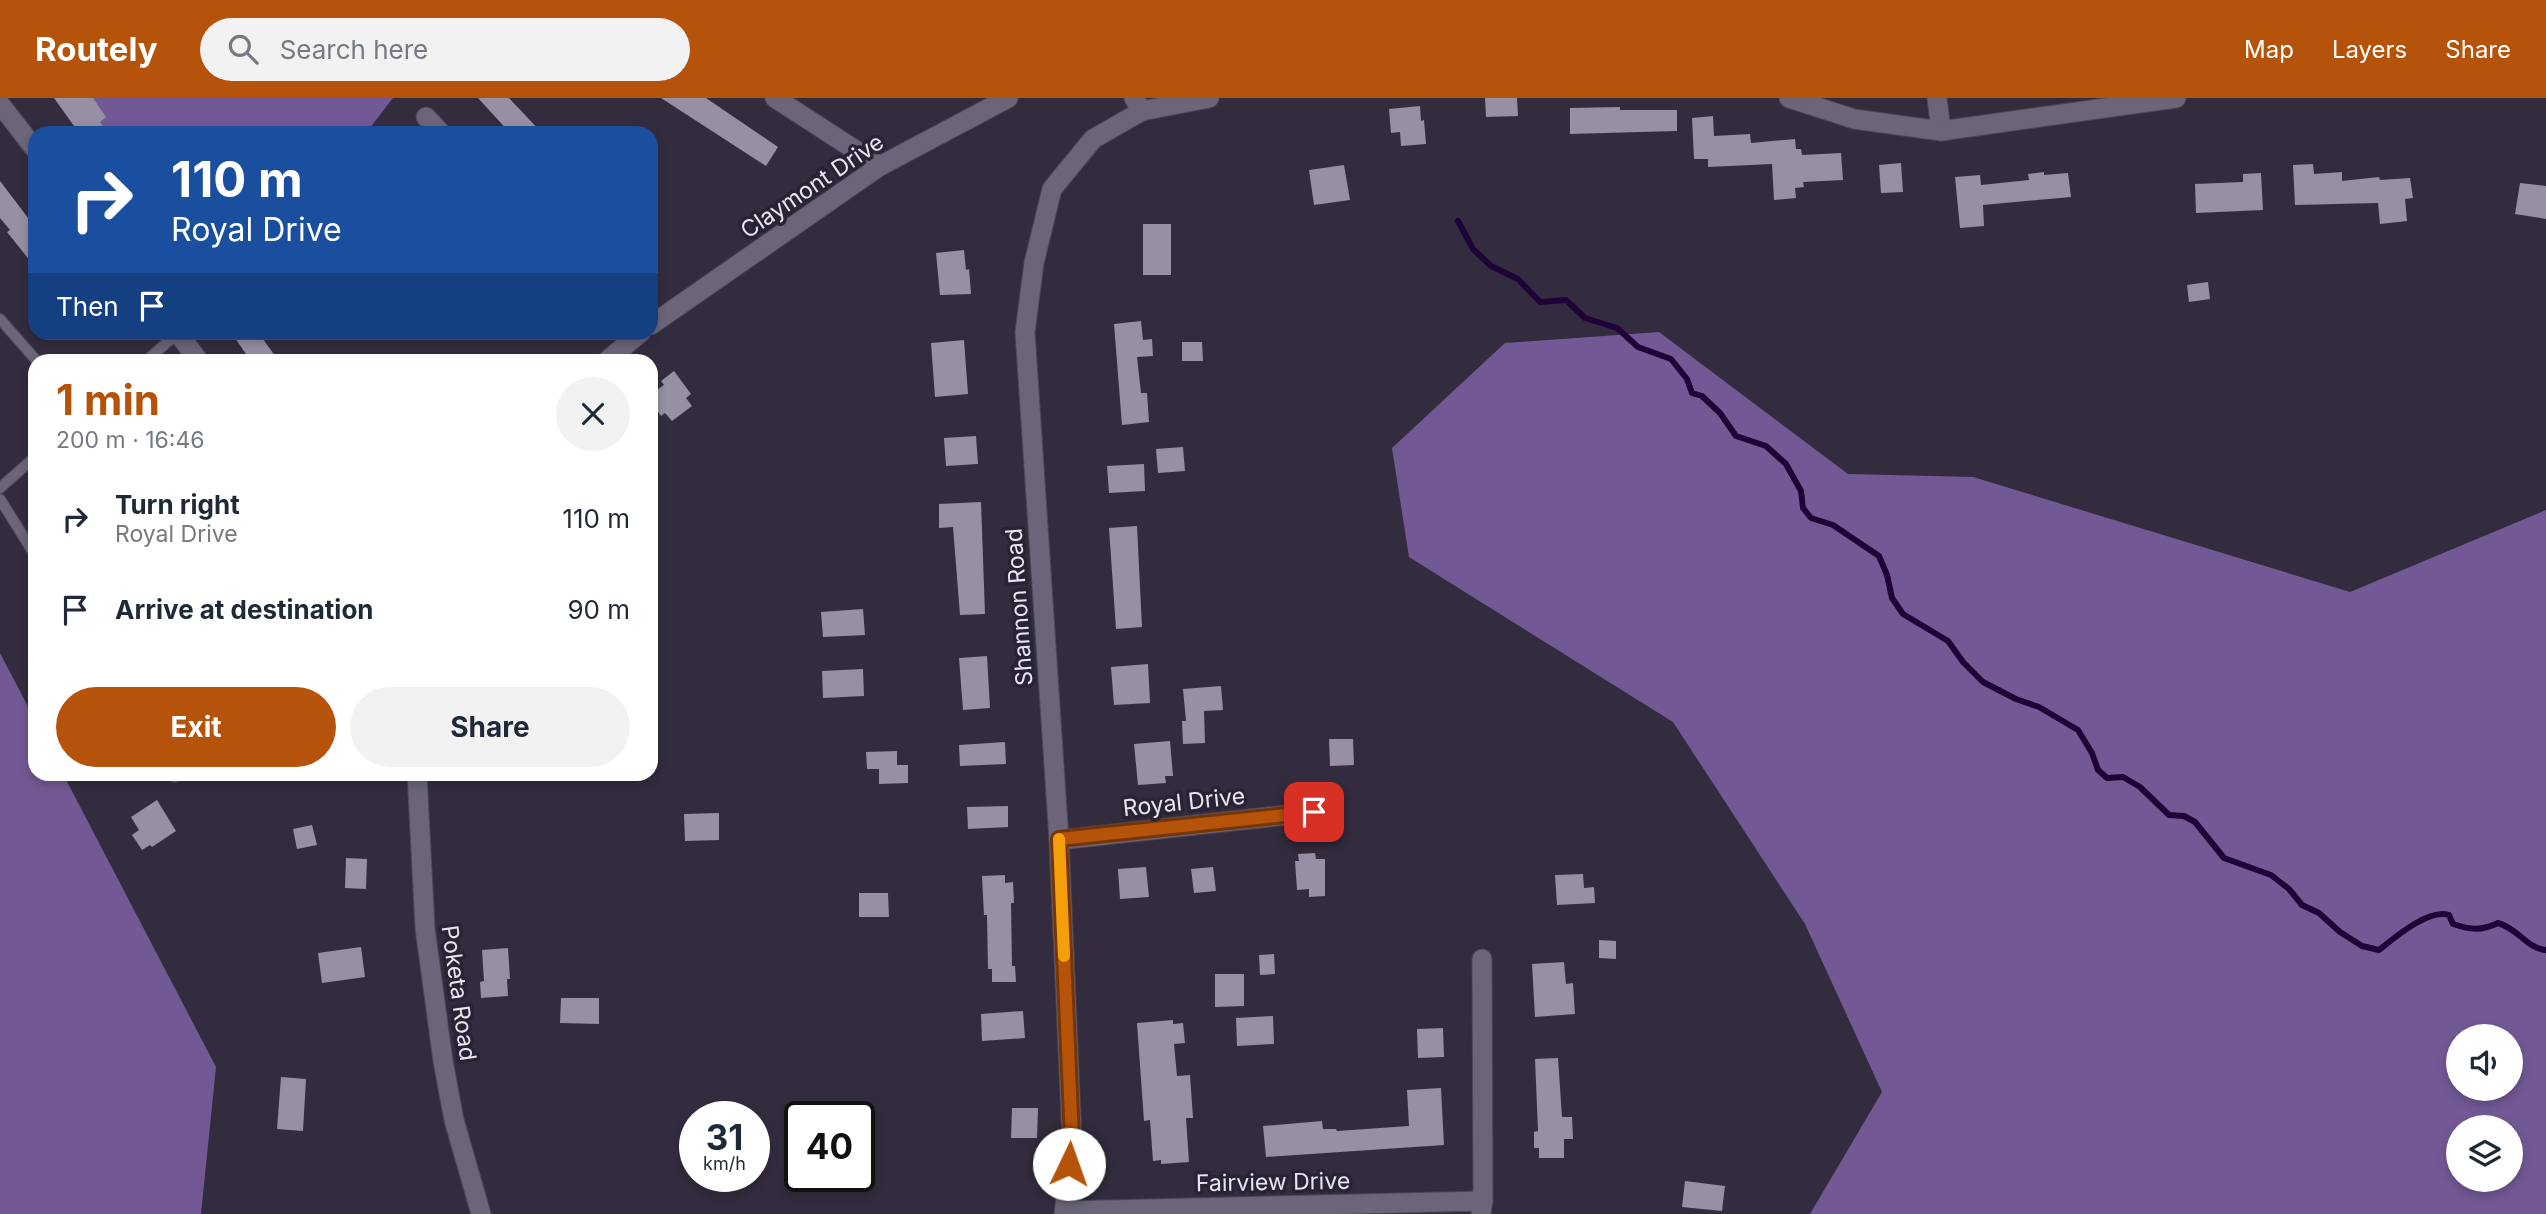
<!DOCTYPE html>
<html lang="en">
<head>
<meta charset="utf-8">
<style>
  body { margin:0; font-family:Inter,sans-serif; background:#f2f2f3; color:#1f2937; height:100vh; display:flex; flex-direction:column; font-size:26px; white-space:nowrap }
  * { box-sizing:border-box; margin:0 }
  p { font-size:23px; color:#747a83 }
  .icon { flex:none; width:38px; height:38px; fill:none; stroke:currentColor; stroke-width:2; stroke-linecap:round; stroke-linejoin:round }
  .map { position:relative; flex:1; overflow:hidden }
  .details { position:absolute; left:28px; top:256px; width:630px; height:427px; display:flex; flex-direction:column; background:#fff; border-radius:21px; box-shadow:0 4px 10px #0003 }
  .details>* { flex:none }
  .hud { position:absolute; left:28px; top:28px; width:630px; height:214px; border-radius:21px; box-shadow:0 4px 10px #0003; background:#1a4fa0; color:#fff; overflow:hidden }
  .buttons { position:absolute; left:2446px; top:926px; display:grid; gap:14px }
  .buttons a { display:grid; place-items:center; width:77px; height:77px; border-radius:50%; background:#fff; box-shadow:0 4px 10px #0003; font-size:35px }
  .speed { position:absolute; left:679px; top:1003px; display:flex; gap:14px; font-size:35px; font-weight:700; text-align:center }
  .speed>* { display:grid; place-content:center; width:91px; height:91px; border-radius:50%; background:#fff; box-shadow:0 4px 10px #0003; line-height:1 }
  .speed small { font-size:18px; font-weight:400 }
  .speed .limit { border:4px solid #111; border-radius:10px; background:#fff; color:#111 }
  .pin { position:absolute; display:grid; place-items:center; width:60px; height:60px; color:#fff; margin:-30px; border-radius:14px; box-shadow:0 4px 10px #0006 }
  .me { position:absolute; width:77px; margin:-38px; rotate:3deg; stroke-linejoin:round; filter:drop-shadow(0 0 5px #0008) }
  .turn { display:flex; align-items:center; gap:24px; height:147px; padding:0 28px; font-size:32px }
  .turn .icon { width:91px; height:91px; stroke-width:2.5 }
  .turn b { display:block; font-size:49px; line-height:60px }
  .then { display:flex; align-items:center; height:66px; padding:0 28px; background:#0003; gap:14px; font-size:26px }
  .round { display:grid; place-items:center; flex:none; width:74px; height:74px; border-radius:37px; background:#f2f2f3 }
  .headline { display:flex; align-items:center; justify-content:space-between; height:119px; padding:0 28px }
  h1 { font-size:42px; font-weight:700; line-height:52px; color:#b45309 }
  .primary-button { display:flex; gap:14px; margin-top:auto; padding:14px 28px }
  .primary-button a { flex:1; height:80px; border-radius:42px; background:#b45309; color:#fff; font-size:28px; font-weight:700; line-height:80px; text-align:center }
  .primary-button a+a { background:#f2f2f3; color:#1f2937 }
  ul { padding:0; list-style:none }
  li { display:flex; align-items:center; gap:21px; height:91px; padding:0 28px }
  li div { flex:1 }
  li b { display:block; font-size:26px }
  li em { font-style:normal }
  header { display:flex; align-items:center; gap:42px; box-sizing:border-box; height:98px; padding:0 35px; background:#b45309; color:#fff }
  header strong { font-size:33px }
  nav { display:flex; gap:38px; margin-inline-start:auto; font-size:24px }
  .search { width:490px; height:63px; background:#f2f2f3; display:flex; align-items:center; gap:18px; box-sizing:border-box; padding:0 24px; border-radius:38px; color:#747a83; font-size:26px }
  .map>svg:first-child { display:block }
  .forest { fill:#725995; fill-rule:evenodd }
  .lines { fill:none; stroke-linecap:round; stroke-linejoin:round }
  .stream { stroke:#1f0338; stroke-width:6 }
  .building { fill:#978fa4 }
  .service-casing { stroke:#4c4756; stroke-width:12 }
  .minor-casing { stroke:#4c4756; stroke-width:21 }
  .tertiary-casing { stroke:#4c4756; stroke-width:21 }
  .service { stroke:#6c6579; stroke-width:10 }
  .minor { stroke:#6c6579; stroke-width:19 }
  .tertiary { stroke:#6c6579; stroke-width:19 }
  .route-casing { stroke:#753606; stroke-width:18 }
  .route { stroke:#b45309; stroke-width:12 }
  .slow { stroke:#f59e0b; stroke-width:12 }
  .labels { text-anchor:middle; dominant-baseline:central; stroke-width:7; stroke-linejoin:round; paint-order:stroke }
  .street-label { font-size:23px; fill:#e9e5f0; stroke:#292334 }
</style>
</head>
<body>
<header>
<strong>Routely</strong>
<div class="search"><svg class="icon" aria-label="search" viewBox="0 0 24 24"><circle cx="10" cy="10" r="6"/><path d="M15 15l6 6"/></svg>Search here</div>
<nav><a>Map</a><a>Layers</a><a>Share</a></nav>
</header>
<div class="map">
<svg width="2546" height="1116" viewBox="0 0 2546 1116">
  <rect width="100%" height="100%" fill="#332c3e"/>
  <!-- forest -->
  <path class="forest" d="M67,0h326l-27,35h-267z
    M1659,234l189,142 125,3 377,115 196,-82v704h-736l72,-122 -77,-168 -132,-202 -264,-165 -17,-109 113,-105zM2459,938h52v52h-52zM2459,1029h52v53h-52z
    M0,555l35,67v54h28l153,293 -15,147h-201z"/>
  <g class="lines">
    <!-- stream -->
    <path class="stream" d="M1458,123l15,28 18,17 27,13 22,23 26,-2 19,18 32,10 21,19 33,12 16,20 5,14 10,3 18,17 16,23 30,10 20,18 15,27 2,17 8,10 22,7 46,31 8,19 5,23 11,16 45,27 15,21 20,20 33,17 23,8 39,23 14,23 6,17 9,8 16,-1 17,10 29,28 15,1 11,6 29,36 47,17 18,14 13,16 17,8 21,19 22,14 17,4c15,-12 50,-42 70,-35l4,9c18,6 28,7 45,-1 21,6 28,25 48,27"/>
  </g>
  <!-- building -->
  <path class="building" d="M54,0h39l13,19 -6,5 8,11h-29z
    M478,0h31l33,35h-32z
    M661,0h45l72,49 -12,19z
    M1485,0h32l1,18 -32,1z
    M1420,8l1,15 3,-1 2,24 -25,2 -1,-14 -9,1 -2,-24z
    M1620,9v3h57v21l-107,3v-26z
    M1713,18l1,20 36,-2 1,9 44,-4 1,10h5l1,6 39,-2 2,27 -40,2 1,5 -9,1 1,10 -22,2 -2,-36 -64,3v-8h-14l-2,-41z
    M1901,65l2,29 -22,1 -2,-28z
    M2313,66l1,10 28,-2v9l37,-4 1,3 30,-2 3,20 -8,1 2,22 -27,3 -2,-21 -83,2 -2,-40z
    M1344,67l6,35 -36,5 -5,-35z
    M2044,74v3l24,-2 3,24 -88,8 1,21 -24,2 -5,-51 25,-2 1,10 48,-5 -1,-6z
    M2261,75l2,37 -67,3 -1,-29 48,-2v-8z
    M0,83l35,46v40l-28,-35 3,-2 -10,-12z
    M2520,85l26,3v33l-31,-5z
    M1143,126h28v51h-28z
    M964,152l2,20 3,-1 2,25 -31,1 -4,-42z
    M2208,184l2,17 -21,3 -2,-17z
    M1141,223l2,19 9,-1 1,17 -16,1 4,36h6l2,29 -27,3 -8,-101z
    M231,234h27l20,28h-28z
    M964,242l4,54 -33,3 -4,-54z
    M1182,244h20l1,19h-21z
    M674,273l17,23 -5,4 6,8 -20,15 -7,-8 -4,3 -10,-14v-8l13,-9 -3,-4z
    M976,338l2,28 -32,2 -2,-28z
    M1183,349l2,24 -27,2 -2,-24z
    M1144,366l1,27 -36,2 -2,-27z
    M981,404l4,112 -25,1 -7,-88 -14,1v-24z
    M1137,428l5,101 -26,2 -7,-101z
    M863,511l2,26 -42,2 -2,-25z
    M987,558l3,52 -27,2 -4,-52z
    M1148,566l2,39 -36,2 -3,-38z
    M863,571l1,27 -41,2 -1,-27z
    M1221,588l2,24 -19,1 1,32 -22,1 -1,-23h4l-3,-32z
    M1329,641h24l1,26 -24,1z
    M1170,643l3,35h-8l1,7 -28,2 -4,-41z
    M1005,644l1,22 -46,2 -1,-21z
    M897,653v14h11v18l-29,1v-15h-12l-1,-17z
    M157,702l19,31 -24,16 -2,-2 -8,5 -10,-15 7,-5 -8,-13z
    M1008,708v21l-40,2 -1,-22z
    M719,715v27l-34,1 -1,-27z
    M312,727l5,20 -20,4 -4,-20z
    M1315,755l1,6h9v37l-16,1v-8l-12,1 -2,-29h4l-1,-7z
    M346,760l21,1 -1,30 -21,-1z
    M1146,769l3,30 -29,2 -2,-30z
    M1213,769l3,24 -22,2 -3,-24z
    M1583,776l1,14 10,-1 1,16 -38,2 -2,-30z
    M1005,777v8l8,-1 1,21h-3l1,63h3l1,16h-24v-13h-4l-1,-54h-3l-2,-39z
    M859,795h29l1,24h-30z
    M1599,842l17,1v18l-17,-1z
    M361,849l4,30 -43,6 -4,-30z
    M508,850l2,31h-3l1,17 -27,2 -1,-16 4,-1 -2,-31z
    M1274,856l1,20 -15,1 -1,-20z
    M1564,864l2,22 7,-1 2,31 -40,3 -3,-53z
    M1215,876h29v32l-29,1z
    M561,900h38v26l-39,-1z
    M1023,913l2,27 -43,3 -1,-27z
    M1273,918l1,28 -37,2 -1,-28z
    M1173,922v4l10,-1 2,20 -11,1 3,32 13,-1 3,43h-7l3,44 -28,2v-4l-8,1 -3,-41 -6,1 -7,-98z
    M1443,930l1,29 -26,1 -1,-29z
    M1558,960l4,59h10l1,22h-9v19h-25v-10h-5v-16l4,-1 -3,-72z
    M281,979l25,2 -3,52 -26,-2z
    M1441,990l3,57 -178,12 -3,-31 59,-5 1,8h13l1,2 72,-5 -2,-36z
    M1012,1010h26l-1,30h-26z
    M1685,1083l40,5 -3,25 -40,-4z"/>
  <g class="lines">
    <!-- service casing -->
    <g class="service-casing">
      <path id="service" d="M0,221l36,41
        M147,262l31,-27
        M0,390l35,-31
        M0,401l35,56
        M172,676l3,3"/>
    </g>
    <!-- minor casing -->
    <g class="minor-casing">
      <path id="minor" d="M775,0l105,68
        M1134,0l8,13
        M1937,0l4,33
        M426,19l15,16
        M651,227l229,-159 128,-68
        M608,262l33,-28
        M1059,742l255,-28
        M1065,1113l418,-10
        M1481,1115l2,-12 -1,-242"/>
    </g>
    <!-- tertiary casing -->
    <g class="tertiary-casing">
      <path id="tertiary" d="M1789,0l65,21 87,12 235,-33
        M0,6l35,45
        M177,234l21,28
        M417,676l8,154 18,133 11,59 27,94
        M1064,1116l8,-74 -13,-300 -34,-508 9,-69 18,-74 41,-50 49,-28 67,-13"/>
    </g>
    <!-- service -->
    <use href="#service" class="service"/>
    <!-- minor -->
    <use href="#minor" class="minor"/>
    <!-- tertiary -->
    <use href="#tertiary" class="tertiary"/>
  </g>
  <g class="lines">
    <!-- route casing -->
    <g class="route-casing">
      <path id="route" d="M1069,1066l3,-24 -13,-301 255,-27"/>
    </g>
    <!-- route -->
    <use href="#route" class="route"/>
    <!-- slow -->
    <path class="slow" d="M1059,741l5,117"/>
  </g>
  <g class="labels">
    <!-- street labels -->
    <g class="street-label">
      <text transform="translate(812 88) rotate(-34)">Claymont Drive</text>
      <text transform="translate(1019 509) rotate(-94)">Shannon Road</text>
      <text transform="translate(1184 704) rotate(-6)">Royal Drive</text>
      <text transform="translate(459 895) rotate(82)">Poketa Road</text>
      <text transform="translate(1273 1084) rotate(-1)">Fairview Drive</text>
    </g>
  </g>
</svg>
<div class="buttons">
<a><svg class="icon" aria-label="sound" viewBox="0 0 24 24"><path d="M4 9h4l5-4v14l-5-4H4zM17 9q2 3 0 6"/></svg></a>
<a><svg class="icon" aria-label="layers" viewBox="0 0 24 24"><path d="M12 4l9 5-9 5-9-5zM3 14l9 5 9-5"/></svg></a>
</div>
<div class="speed"><div>31<small>km/h</small></div><div class="limit">40</div></div>
<div class="pin" style="left:1314px;top:714px;background:#d93025"><svg class="icon" aria-label="arrive" viewBox="0 0 24 24"><path d="M6 21V4h12l-3 4 3 4H6"/></svg></div>
<svg class="me" style="left:1069px;top:1066px" viewBox="-20 -20 40 40"><circle r="19" fill="#fff"/><path d="M0-13L10 11 0 6-10 11z" fill="#b45309"/></svg>
<div class="hud">
<div class="turn"><svg class="icon" aria-label="right" viewBox="0 0 24 24"><path d="M7 20v-9h11M14 6l5 5-5 5"/></svg><div><b>110 m</b>Royal Drive</div></div>
<div class="then">Then<svg class="icon" aria-label="arrive" viewBox="0 0 24 24"><path d="M6 21V4h12l-3 4 3 4H6"/></svg></div>
</div>
<section class="details">
<div class="headline"><div><h1>1 min</h1><p>200 m · 16:46</p></div><a class="round"><svg class="icon" aria-label="close" viewBox="0 0 24 24"><path d="M6 6l12 12M18 6L6 18"/></svg></a></div>
<ul>
<li><svg class="icon" aria-label="right" viewBox="0 0 24 24"><path d="M7 20v-9h11M14 6l5 5-5 5"/></svg><div><b>Turn right</b><p>Royal Drive</p></div><em>110 m</em></li>
<li><svg class="icon" aria-label="arrive" viewBox="0 0 24 24"><path d="M6 21V4h12l-3 4 3 4H6"/></svg><div><b>Arrive at destination</b></div><em>90 m</em></li>
</ul>
<div class="primary-button"><a>Exit</a><a>Share</a></div>
</section>
</div>
</body>
</html>
